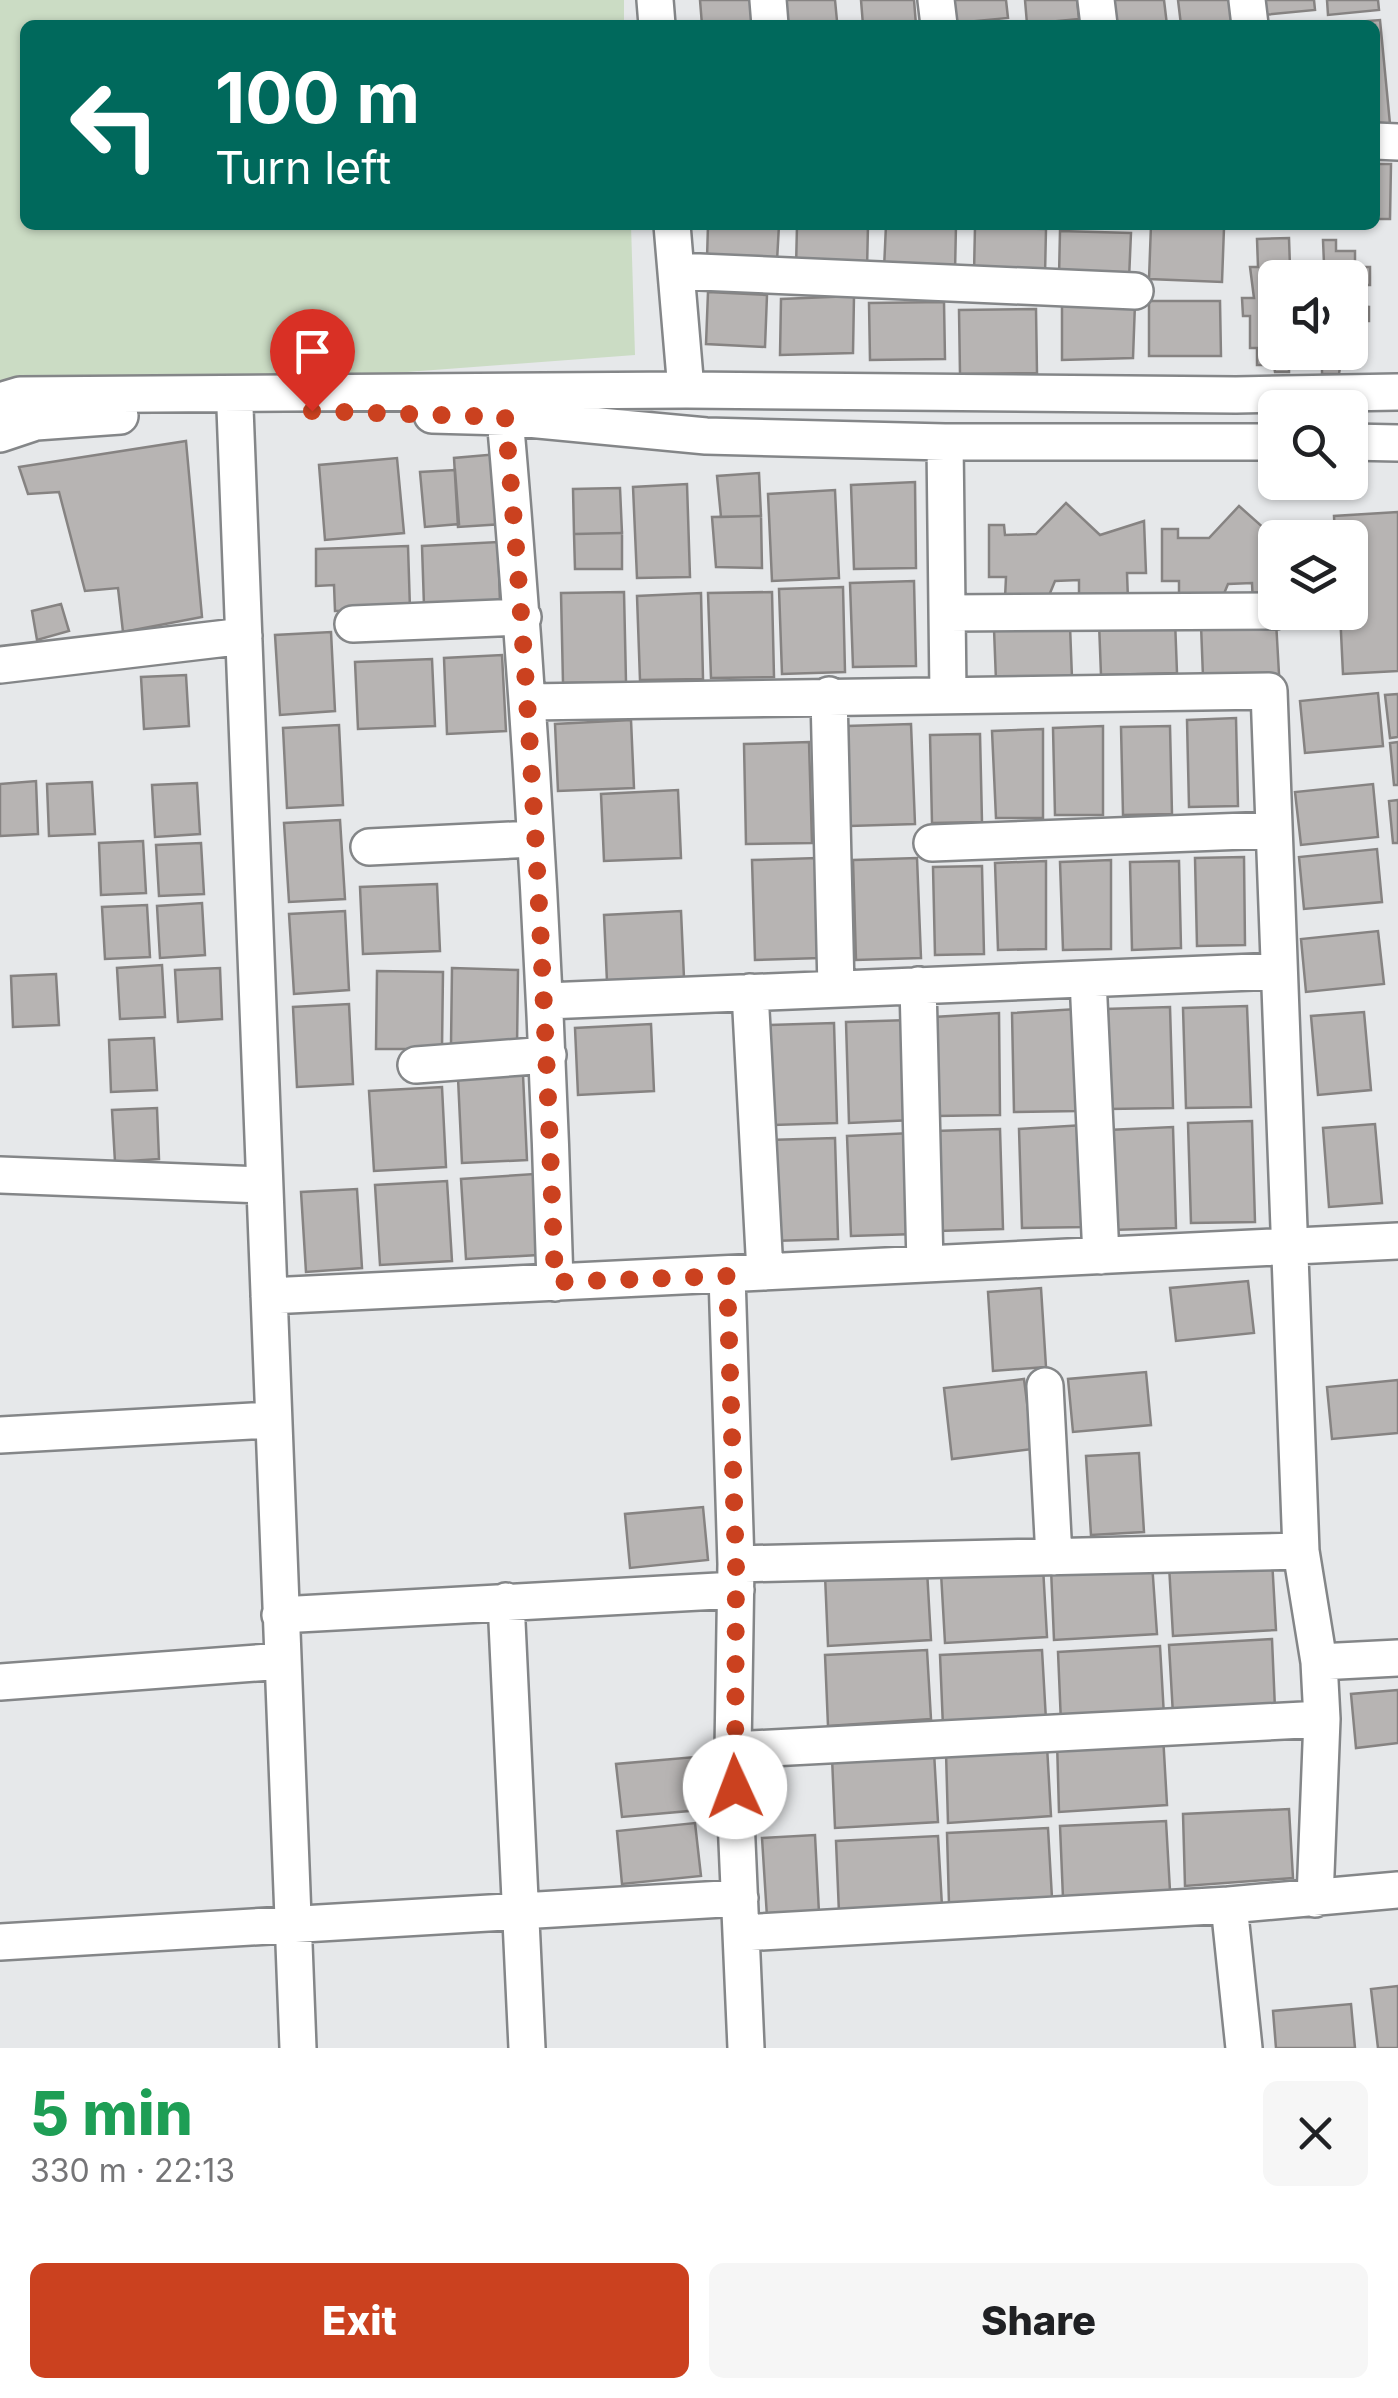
<!DOCTYPE html>
<html lang="en">
<head>
<meta charset="utf-8">
<style>
  body { margin:0; font-family:Inter,sans-serif; background:#f6f6f6; color:#202124; height:100vh; display:flex; flex-direction:column; font-size:38px; white-space:nowrap }
  * { box-sizing:border-box; margin:0 }
  p { font-size:32px; color:#757577 }
  .icon { flex:none; width:55px; height:55px; fill:none; stroke:currentColor; stroke-width:2; stroke-linecap:round; stroke-linejoin:round }
  .map { position:relative; height:2048px; overflow:hidden }
  .panel { display:flex; flex-direction:column; background:#fff; flex:1 }
  .panel>* { flex:none }
  .banner { position:absolute; left:20px; top:20px; width:1360px; height:210px; border-radius:15px; box-shadow:0 2px 8px #0004; background:#00695c; color:#fff; overflow:hidden }
  .buttons { position:absolute; left:1258px; top:260px; display:grid; gap:20px }
  .buttons a { display:grid; place-items:center; width:110px; height:110px; border-radius:15px; background:#fff; box-shadow:0 2px 8px #0004; font-size:50px }
  .pin { position:absolute; display:grid; place-items:center; width:85px; height:85px; color:#fff; margin:-102px -42px; border-radius:50% 50% 50% 0; rotate:-45deg; box-shadow:0 0 10px #0007 }
  .pin .icon { rotate:45deg }
  .me { position:absolute; width:110px; margin:-55px; rotate:358deg; stroke-linejoin:round; filter:drop-shadow(0 0 8px #0008) }
  .turn { display:flex; align-items:center; gap:35px; height:210px; padding:0 30px; font-size:45px }
  .turn .icon { width:130px; height:130px; stroke-width:2.5 }
  .turn b { display:block; font-size:70px; line-height:85px }
  .round { display:grid; place-items:center; flex:none; width:105px; height:105px; border-radius:15px; background:#f6f6f6 }
  .head { display:flex; align-items:center; justify-content:space-between; height:170px; padding:0 30px }
  h1 { font-size:60px; font-weight:800; line-height:75px; color:#1e9e55 }
  .button { display:flex; gap:20px; margin-top:auto; padding:20px 30px }
  .button a { flex:1; height:115px; border-radius:15px; background:#cb411f; color:#fff; font-size:40px; font-weight:800; line-height:115px; text-align:center }
  .button a+a { background:#f6f6f6; color:#202124 }
  .map>svg:first-child { display:block }
  .green { fill:#cbdcc4 }
  .building { fill:#b7b4b3; stroke:#868382; stroke-width:2.5 }
  .lines { fill:none; stroke-linecap:round; stroke-linejoin:round }
  .minor-casing { stroke:#848688; stroke-width:40 }
  .minor { stroke:#fff; stroke-width:35 }
  .route { stroke:#cb411f; stroke-width:18; stroke-dasharray:0 32.4 }
</style>
</head>
<body>
<div class="map">
<svg width="1398" height="2048" viewBox="0 0 1398 2048">
  <rect width="100%" height="100%" fill="#e6e8ea"/>
  <!-- green -->
  <path class="green" d="M0,0h624v25h-599v200h606l4,130 -334,25h-301z"/>
  <!-- building -->
  <path class="building" d="M700,0h64l3,25h-65z
    M783,0h52l2,21 -52,4z
    M861,0h53l2,25h-53z
    M954,0h52l2,18 -52,5z
    M1025,0h52l2,19 -52,5z
    M1111,0h53l3,25h-54z
    M1178,0h54l2,21 -53,4z
    M1262,0h52l1,10 -52,5z
    M1327,0h51l1,10 -51,5z
    M1380,20l10,104 -15,2v-101l-45,-1z
    M1375,164h16l-1,55h-15z
    M708,225h71l-2,36 -70,-2z
    M797,225h71l-1,45 -71,-2z
    M886,225h70l-1,47 -71,-3z
    M1151,225l73,3 -2,54 -73,-3z
    M975,227l71,2 -1,46 -71,-2z
    M1060,231l71,2 -2,46 -70,-2z
    M1289,238l1,29 12,-3v14h-27v74h32v11l-18,2v7h-14l-1,-7h-17v-17h-7v-32h-7l-1,-18h12l-4,-31h8l-1,-28z
    M1323,240h13v11h19v16h15v18h-14v21l13,1v14h-13l1,46h-17l-1,7h-17v-11h-15v-11h43v-74h-48v-14h22z
    M708,292l59,3 -2,52 -59,-3z
    M854,296l-1,57 -73,2 1,-56z
    M1149,301h71l1,55h-72z
    M944,302l1,57 -75,1 -1,-57z
    M1062,303h73l-2,55 -71,2z
    M1036,309l1,64 -77,1 -1,-64z
    M186,441l16,176 -79,15 -5,-44 -33,3 -26,-99 -31,2 -9,-27z
    M498,454l5,70 -45,3 -4,-69z
    M397,458l7,75 -79,7 -6,-75z
    M455,470l4,54 -34,3 -5,-55z
    M759,473l2,43 -40,1 -4,-41z
    M915,482l1,86 -62,1 -3,-84z
    M687,484l3,93 -53,1 -4,-91z
    M620,488l2,45 -48,1 -1,-45z
    M835,490l4,88 -67,3 -4,-87z
    M1066,503l34,32 44,-14 2,52h-19l1,27 -49,1v-21l-24,1 -7,17h-43l1,-21h-17v-52h15l1,10 31,-1z
    M1239,506l36,32v66l-22,1 -1,-22 -24,1 -7,17h-42v-20h-17v-52h16v9h31z
    M1398,512v159l-55,3 -3,-62h10v-74h-15l-1,-22z
    M761,516l1,52 -46,-1 -4,-50z
    M1318,525v13h-41z
    M622,533v36h-47l-1,-35z
    M498,542l2,61 -76,3 -2,-60z
    M408,546l2,63 -75,2 -1,-26 -18,1v-37z
    M914,581l2,85 -63,1 -3,-84z
    M843,587l2,85 -63,2 -3,-85z
    M624,592l2,90 -63,1 -2,-90z
    M772,592l2,85 -63,1 -3,-85z
    M701,593l2,86 -63,1 -3,-84z
    M61,604l8,27 -32,9 -5,-29z
    M1175,620l2,53 -76,2 -2,-52z
    M1276,621l3,53 -76,3 -2,-52z
    M1070,626l2,52 -76,3 -2,-52z
    M331,632l4,79 -55,4 -5,-80z
    M502,655l4,76 -59,3 -3,-76z
    M432,659l3,67 -77,3 -3,-67z
    M186,675l3,51 -45,3 -3,-52z
    M1378,693l5,53 -78,7 -5,-52z
    M1398,694v43l-8,1 -5,-43z
    M1236,718l2,88 -49,1 -2,-87z
    M631,720l3,68 -76,3 -3,-67z
    M911,724l4,100 -65,2 -3,-100z
    M339,725l4,80 -56,3 -4,-80z
    M1103,726v89h-48l-2,-87z
    M1170,726l2,88 -49,1 -2,-88z
    M1043,729v89h-47l-4,-87z
    M980,734l2,88 -50,1 -2,-88z
    M809,742l3,101 -66,1 -2,-100z
    M1398,742v43h-4l-4,-42z
    M36,781l2,53 -38,2v-52z
    M92,782l3,52 -46,2 -2,-52z
    M197,783l3,51 -45,3 -3,-52z
    M1373,784l5,53 -77,8 -6,-53z
    M678,790l3,68 -77,3 -3,-67z
    M1398,800v43h-5l-4,-42z
    M340,820l5,79 -56,3 -5,-79z
    M143,841l3,52 -45,2 -2,-52z
    M201,843l3,51 -45,2 -3,-51z
    M1377,849l5,53 -78,7 -5,-52z
    M1244,857l1,88 -48,1 -2,-88z
    M817,858l3,100 -65,2 -3,-100z
    M917,858l4,100 -65,2 -3,-100z
    M1111,860v89l-48,1 -3,-88z
    M1046,861v88l-48,1 -3,-87z
    M1179,861l2,87 -49,2 -2,-88z
    M982,866l2,88 -49,1 -2,-88z
    M437,884l3,67 -77,3 -3,-67z
    M202,903l3,52 -45,3 -3,-52z
    M147,905l3,52 -45,2 -3,-52z
    M345,911l4,79 -55,4 -5,-80z
    M681,911l3,67 -77,4 -3,-67z
    M1378,931l6,53 -78,8 -5,-53z
    M162,965l3,52 -45,2 -3,-51z
    M220,968l2,51 -44,3 -3,-52z
    M452,968l66,2 -1,77 -66,-2z
    M377,971l66,1 -1,77h-66z
    M56,974l3,51 -46,2 -2,-51z
    M349,1004l4,80 -56,3 -4,-80z
    M1247,1006l4,101 -65,1 -3,-100z
    M1170,1007l3,101 -65,1 -3,-100z
    M1077,1009l1,102 -64,1 -2,-99z
    M1364,1012l7,78 -53,5 -7,-79z
    M999,1013l1,102 -64,1 -2,-99z
    M910,1020l3,100 -64,3 -3,-101z
    M834,1023l3,100 -64,2 -3,-100z
    M651,1024l3,67 -76,4 -3,-67z
    M154,1038l3,52 -46,2 -2,-52z
    M523,1075l4,85 -65,3 -4,-85z
    M442,1087l4,80 -72,4 -5,-80z
    M157,1108l2,51 -44,3 -3,-52z
    M1252,1121l3,101 -64,1 -3,-100z
    M1375,1124l7,79 -53,4 -6,-79z
    M1084,1125l2,102 -64,1 -3,-99z
    M1173,1127l3,101 -65,2 -3,-100z
    M1000,1129l3,100 -65,2 -3,-100z
    M912,1133l3,101 -64,2 -4,-100z
    M835,1138l3,101 -66,2 -3,-101z
    M534,1174l4,81 -72,4 -5,-80z
    M447,1181l5,80 -72,4 -5,-80z
    M357,1189l5,79 -56,4 -5,-80z
    M1248,1281l6,52 -78,8 -6,-53z
    M1041,1288l5,79 -53,4 -5,-79z
    M1146,1372l5,53 -78,7 -5,-53z
    M1024,1379l9,70 -81,10 -8,-71z
    M1398,1380v53l-66,6 -5,-52z
    M1139,1453l5,79 -53,3 -5,-79z
    M703,1507l5,53 -78,8 -5,-54z
    M1272,1559l4,71 -103,6 -4,-71z
    M1152,1563l5,71 -103,6 -3,-71z
    M1043,1567l4,70 -102,6 -4,-70z
    M927,1570l4,70 -103,6 -3,-71z
    M1272,1639l3,70 -102,6 -4,-70z
    M1160,1646l4,70 -103,7 -3,-71z
    M927,1650l4,69 -103,7 -3,-71z
    M1042,1650l4,70 -103,7 -3,-72z
    M1398,1690v53l-42,5 -5,-54z
    M1163,1735l4,70 -108,7 -2,-71z
    M1047,1746l4,70 -103,7 -2,-71z
    M934,1752l4,70 -103,6 -3,-71z
    M695,1757l5,53 -78,7 -6,-53z
    M1289,1809l4,69 -108,8 -2,-72z
    M1166,1821l4,70 -107,7 -3,-72z
    M695,1823l6,53 -79,8 -5,-53z
    M1048,1828l4,70 -103,6 -2,-71z
    M815,1835l4,78 -52,4 -5,-79z
    M938,1836l4,70 -103,7 -3,-72z
    M1398,1986v62h-20l-7,-59z
    M1351,2004l4,44h-79l-3,-37z"/>
  <g class="lines">
    <!-- minor casing -->
    <g class="minor-casing">
      <path id="minor" d="M655,0l2,25
        M768,0l2,25
        M936,0l3,25
        M1096,0l3,25
        M1247,0l3,25
        M1375,141l23,1
        M672,225l14,165
        M676,271l459,20
        M0,401l20,-6 666,-5 550,5 162,-3
        M235,408l63,1640
        M432,415l73,2 201,19 239,6h330
        M505,417c25,288 42,577 50,866
        M0,434l36,-12 84,-6
        M945,442l3,252
        M1350,442l48,1
        M949,613l326,-2
        M353,624l170,-7
        M0,665l244,-29
        M829,695l7,293
        M528,702l741,-11 32,860 18,111 3,57 -7,180
        M932,843l342,-13
        M369,847l164,-8
        M1088,979l13,277
        M918,985l7,279
        M750,992l15,280
        M546,1001l732,-30
        M416,1065l132,-10
        M0,1175l264,10
        M727,1275l9,289 -3,186 13,298
        M269,1296l1129,-55
        M1045,1386l9,171
        M0,1435l271,-15
        M736,1564l565,-13
        M506,1601l21,447
        M280,1615l456,-25
        M1319,1662l79,-4
        M0,1682l283,-21
        M733,1750l589,-31
        M1229,1905l15,143
        M742,1933l487,-28 169,-15
        M0,1942l740,-44"/>
    </g>
    <!-- minor -->
    <use href="#minor" class="minor"/>
  </g>
  <g class="lines">
    <!-- route -->
    <path class="route" d="M312,411l193,6c26,288 40,577 50,865l172,-6 9,288 -1,223"/>
  </g>
</svg>
<div class="buttons">
<a><svg class="icon" aria-label="sound" viewBox="0 0 24 24"><path d="M4 9h4l5-4v14l-5-4H4zM17 9q2 3 0 6"/></svg></a>
<a><svg class="icon" aria-label="search" viewBox="0 0 24 24"><circle cx="10" cy="10" r="6"/><path d="M15 15l6 6"/></svg></a>
<a><svg class="icon" aria-label="layers" viewBox="0 0 24 24"><path d="M12 4l9 5-9 5-9-5zM3 14l9 5 9-5"/></svg></a>
</div>
<div class="pin" style="left:312px;top:411px;background:#d93025"><svg class="icon" aria-label="arrive" viewBox="0 0 24 24"><path d="M6 21V4h12l-3 4 3 4H6"/></svg></div>
<svg class="me" style="left:735px;top:1787px" viewBox="-20 -20 40 40"><circle r="19" fill="#fff"/><path d="M0-13L10 11 0 6-10 11z" fill="#cb411f"/></svg>
<div class="banner">
<div class="turn"><svg class="icon" aria-label="left" viewBox="0 0 24 24"><path d="M17 20v-9H6M10 6l-5 5 5 5"/></svg><div><b>100 m</b>Turn left</div></div>
</div>
</div>
<section class="panel">
<div class="head"><div><h1>5 min</h1><p>330 m · 22:13</p></div><a class="round"><svg class="icon" aria-label="close" viewBox="0 0 24 24"><path d="M6 6l12 12M18 6L6 18"/></svg></a></div>
<div class="button"><a>Exit</a><a>Share</a></div>
</section>
</body>
</html>
